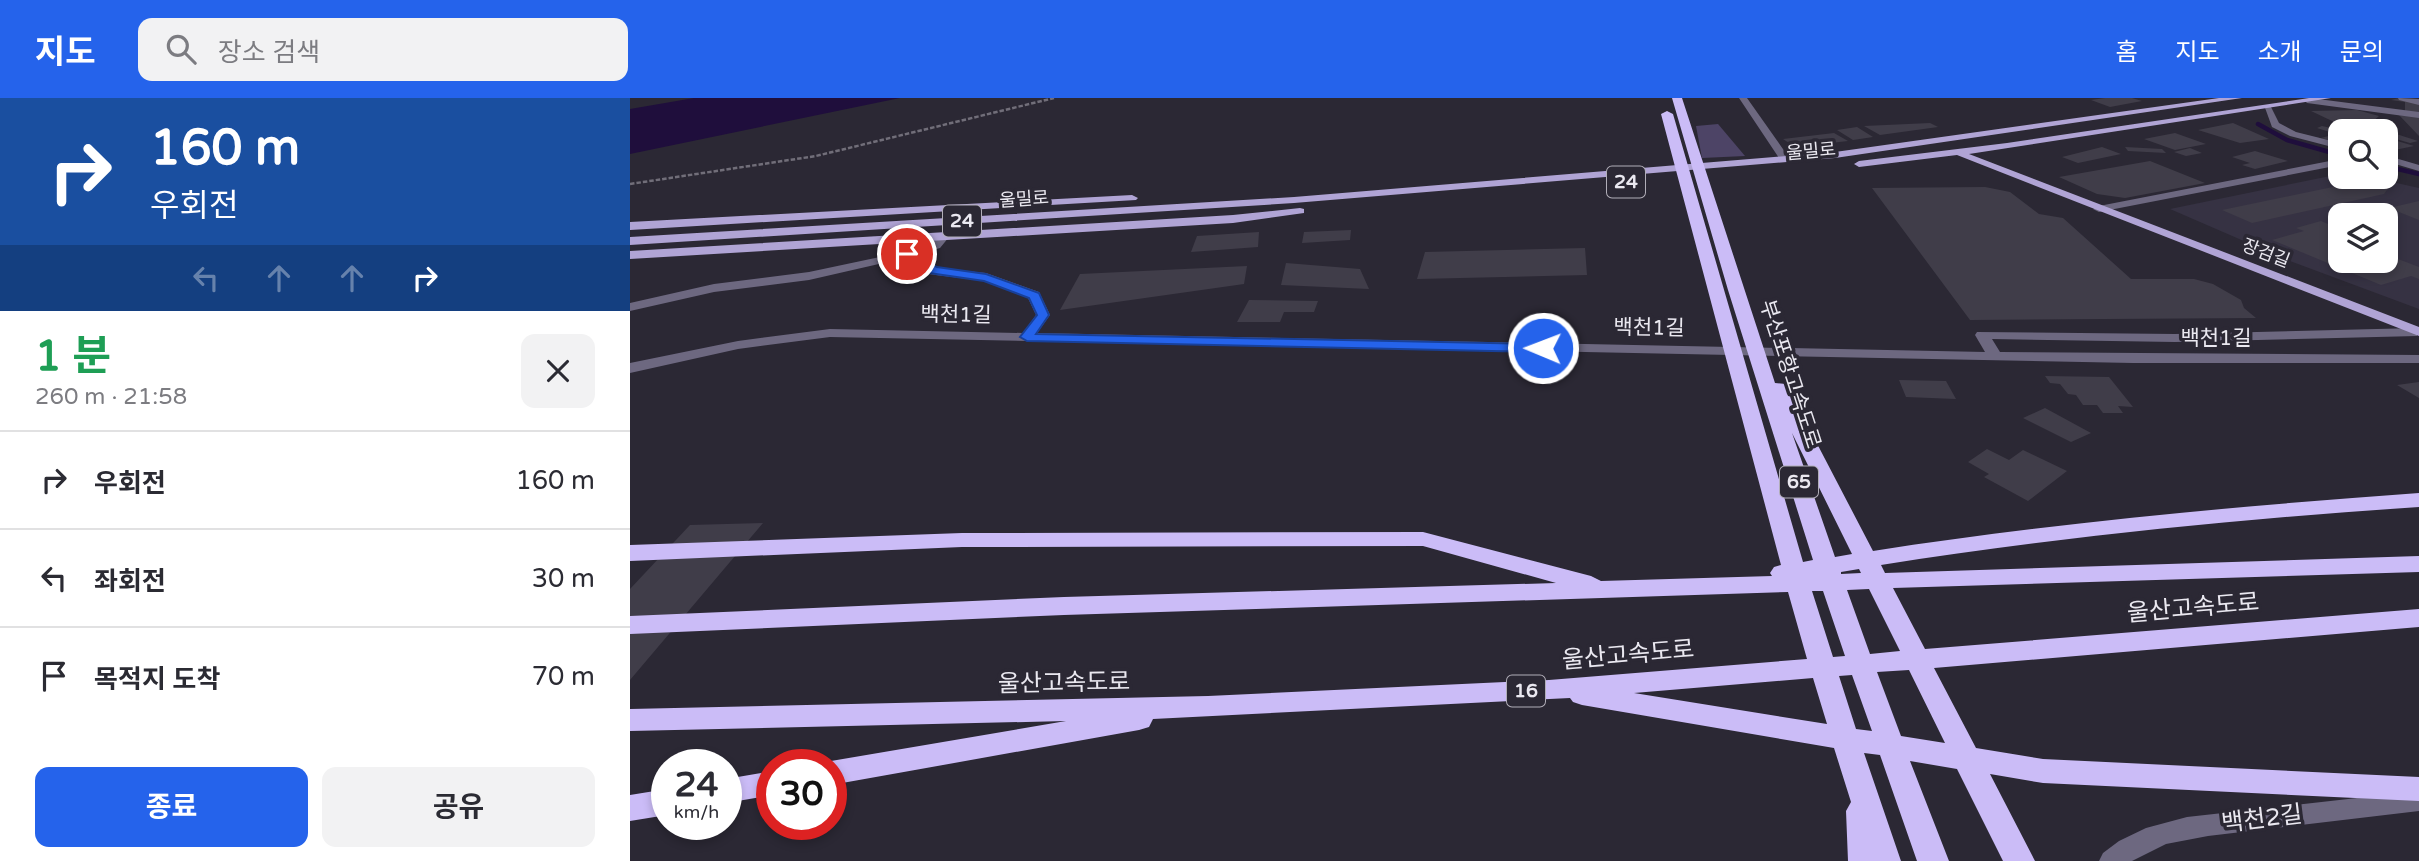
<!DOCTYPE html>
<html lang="ko">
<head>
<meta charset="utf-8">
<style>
  body { margin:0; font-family:"Varela Round","Noto Sans KR",sans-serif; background:#f2f2f3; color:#2b2b33; height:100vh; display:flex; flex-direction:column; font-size:26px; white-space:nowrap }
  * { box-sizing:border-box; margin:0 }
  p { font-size:23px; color:#7c7c81 }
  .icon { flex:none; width:38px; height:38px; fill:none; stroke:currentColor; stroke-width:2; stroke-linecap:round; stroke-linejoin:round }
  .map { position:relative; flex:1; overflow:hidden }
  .details { display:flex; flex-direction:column; background:#fff; width:630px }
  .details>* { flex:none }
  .guide { background:#1a4fa0; color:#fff; overflow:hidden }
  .controls { position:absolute; left:1698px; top:21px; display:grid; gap:14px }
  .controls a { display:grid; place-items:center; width:70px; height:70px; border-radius:14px; background:#fff; box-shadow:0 4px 10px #0003; font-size:35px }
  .speed { position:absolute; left:21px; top:651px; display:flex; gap:14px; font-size:35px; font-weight:700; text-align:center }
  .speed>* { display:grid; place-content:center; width:91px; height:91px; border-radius:50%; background:#fff; box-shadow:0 4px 10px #0003; line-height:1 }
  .speed small { font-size:18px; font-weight:400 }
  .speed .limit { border:10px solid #d22; background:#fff; color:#111 }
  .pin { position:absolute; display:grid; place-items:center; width:60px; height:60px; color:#fff; margin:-30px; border:4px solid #fff; border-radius:50%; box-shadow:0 2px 7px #0007 }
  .me { position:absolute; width:77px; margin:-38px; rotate:271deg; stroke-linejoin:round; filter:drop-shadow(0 0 5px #0008) }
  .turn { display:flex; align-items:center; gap:24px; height:147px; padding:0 35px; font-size:32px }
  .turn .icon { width:91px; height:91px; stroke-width:2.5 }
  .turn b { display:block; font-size:49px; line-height:60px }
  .lanes { display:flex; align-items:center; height:66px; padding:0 35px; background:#0003; justify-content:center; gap:35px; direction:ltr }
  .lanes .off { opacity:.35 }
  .round { display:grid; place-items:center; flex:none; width:74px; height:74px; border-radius:14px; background:#f2f2f3 }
  .overview { display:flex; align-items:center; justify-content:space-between; height:119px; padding:0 35px }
  h1 { font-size:42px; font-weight:700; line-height:52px; color:#1e9e55 }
  .button { display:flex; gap:14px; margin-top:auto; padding:14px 35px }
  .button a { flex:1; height:80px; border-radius:14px; background:#2563eb; color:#fff; font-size:28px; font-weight:700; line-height:80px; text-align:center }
  .button a+a { background:#f2f2f3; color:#2b2b33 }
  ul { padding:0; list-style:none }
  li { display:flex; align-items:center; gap:21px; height:98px; padding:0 35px; border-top:2px solid #e1e1e2 }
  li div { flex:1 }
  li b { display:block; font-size:26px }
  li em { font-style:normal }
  header { display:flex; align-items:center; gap:42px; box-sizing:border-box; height:98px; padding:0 35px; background:#2563eb; color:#fff }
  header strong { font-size:33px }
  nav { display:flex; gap:38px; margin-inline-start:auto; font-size:24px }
  .search { width:490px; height:63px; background:#f2f2f3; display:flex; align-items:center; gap:18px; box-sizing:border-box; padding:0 24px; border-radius:14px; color:#7c7c81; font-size:26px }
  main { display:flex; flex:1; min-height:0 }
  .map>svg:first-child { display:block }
  .built { fill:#363243; fill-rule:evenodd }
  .green { fill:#4d4466 }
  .water { fill:#1f0e3c }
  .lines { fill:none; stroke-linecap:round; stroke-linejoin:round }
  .stream { stroke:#1f0e3c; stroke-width:4.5 }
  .building { fill:#403d49 }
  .path { stroke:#716e79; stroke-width:2.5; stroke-dasharray:4.5 2; stroke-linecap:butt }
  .minor { fill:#6d6880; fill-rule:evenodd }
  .major { fill:#b0a4d5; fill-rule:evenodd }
  .highway { fill:#cbbcf7; fill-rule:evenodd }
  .route { fill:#2563eb; stroke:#184099; stroke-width:2 }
  .labels { text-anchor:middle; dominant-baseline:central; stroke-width:7; stroke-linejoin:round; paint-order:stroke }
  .far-street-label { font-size:18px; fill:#eae8f0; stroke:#2b2834 }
  .shield { fill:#2b2834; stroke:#b1aeb8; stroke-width:2 }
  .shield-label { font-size:19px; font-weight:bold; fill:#eae8f0 }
  .street-label { font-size:21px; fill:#eae8f0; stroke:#2b2834 }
  .near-street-label { font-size:24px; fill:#eae8f0; stroke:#2b2834 }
</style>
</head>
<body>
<header>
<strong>지도</strong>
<div class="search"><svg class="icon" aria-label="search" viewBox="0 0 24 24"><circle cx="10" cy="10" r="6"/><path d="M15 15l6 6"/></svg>장소 검색</div>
<nav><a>홈</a><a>지도</a><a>소개</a><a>문의</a></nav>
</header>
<main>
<section class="details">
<div class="guide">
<div class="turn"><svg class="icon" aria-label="right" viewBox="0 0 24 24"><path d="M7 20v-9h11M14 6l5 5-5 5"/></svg><div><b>160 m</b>우회전</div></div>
<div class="lanes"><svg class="icon off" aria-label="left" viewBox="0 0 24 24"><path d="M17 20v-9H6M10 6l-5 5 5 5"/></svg><svg class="icon off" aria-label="ahead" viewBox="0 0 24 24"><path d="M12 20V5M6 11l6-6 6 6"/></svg><svg class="icon off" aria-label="ahead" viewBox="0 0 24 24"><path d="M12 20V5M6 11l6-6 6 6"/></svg><svg class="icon" aria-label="right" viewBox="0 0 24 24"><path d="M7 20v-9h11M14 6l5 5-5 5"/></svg></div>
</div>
<div class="overview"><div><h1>1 분</h1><p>260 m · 21:58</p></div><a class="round"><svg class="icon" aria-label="close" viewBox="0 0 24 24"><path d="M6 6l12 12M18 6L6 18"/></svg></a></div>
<ul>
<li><svg class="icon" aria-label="right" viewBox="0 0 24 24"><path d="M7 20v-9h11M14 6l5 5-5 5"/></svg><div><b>우회전</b></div><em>160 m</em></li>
<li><svg class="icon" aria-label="left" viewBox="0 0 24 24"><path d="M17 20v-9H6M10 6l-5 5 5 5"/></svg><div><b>좌회전</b></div><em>30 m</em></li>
<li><svg class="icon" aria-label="arrive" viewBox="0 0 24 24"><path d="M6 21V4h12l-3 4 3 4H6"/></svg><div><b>목적지 도착</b></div><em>70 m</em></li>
</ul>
<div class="button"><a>종료</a><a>공유</a></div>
</section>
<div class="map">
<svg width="1789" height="763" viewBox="0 0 1789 763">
  <rect width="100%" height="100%" fill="#2b2834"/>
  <!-- built -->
  <path class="built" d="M1710,76v3h30l49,11v121l-129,-48 -120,-52zM1710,117h45v46h-45z"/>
  <!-- green -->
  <path class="green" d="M1088,26l27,32 -43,2 -6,-32z"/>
  <!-- water -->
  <path class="water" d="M64,0h206l-270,56v-45z"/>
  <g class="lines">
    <!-- stream -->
    <path class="stream" d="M1628,26l29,16 53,15
      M1755,68l34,8"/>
  </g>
  <!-- building -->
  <path class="building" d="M1475,0h27l10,3 -32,6 -19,-7z
    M1769,0l20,6v9h-14v-11l-14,-2z
    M1727,12l22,6 -8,7 9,6h-31l-38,-18z
    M1769,17l20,2v19z
    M1300,25l8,4 -58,8 -16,-9z
    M1603,25l36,16 -29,4 -42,-13z
    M1692,28l18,4v13l-19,-5 15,-4 -19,-6z
    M1227,29l16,10 -20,3 -16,-10z
    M1757,33l31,10 -8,2 -25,-7z
    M1204,35l14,8 -53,6 -12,-8z
    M1545,35l31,11 -31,6 -31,-11z
    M1755,42h9l20,6 -29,6z
    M1472,49l19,7 -43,9 -16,-6z
    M1495,49l37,2 4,4 -38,-2z
    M1560,50l12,5 -16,3 -12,-4z
    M1625,53l33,10 -33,8 -13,-4 8,-2 -18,-6z
    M1520,63l55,22 -80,15 -28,-4 -38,-17z
    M1723,79l38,7 -7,10 -132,29 -30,-13 125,-26z
    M1355,89l25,5 29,22 24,4 68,61h63l19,5 28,16 3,8 12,10 -286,2 -98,-132z
    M1789,103v19l-30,-12z
    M1691,123l19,8v32h45v-7l34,13v12l-8,-3 -30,9 -109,-45 32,-9 -8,-3z
    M721,132l-1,10 -48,3 2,-11z
    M629,134l-1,15 -67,5 6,-16z
    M955,150l2,27 -170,4 8,-27z
    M656,165l74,6 9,20 -88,-4z
    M617,168l-3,18 -184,26 20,-36z
    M619,202l69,1 -4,11h-30l-4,10h-43z
    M1415,278l64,1 24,30 -15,-1 5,7h-20l-6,-8h-14l-7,-10 -8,-1 -8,-10 -10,-1z
    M1269,282l47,1 10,18 -50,-2z
    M1789,284v16l-22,-13z
    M1415,310l46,25 -20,9 -48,-24z
    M1357,351l22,11 14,-10 44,21 -39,30 -44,-24 5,-3 -21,-12z
    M133,425l-133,157v-91l60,-64z"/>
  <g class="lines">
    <!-- path -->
    <path class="path" d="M0,86l186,-28 238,-58"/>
    <!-- minor -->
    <path class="minor" d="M1109,0h8l43,61 -1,2h-8z
      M1680,0l109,14v6l-112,-15 -2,-2z
      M1768,0l21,1v6l-20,-5z
      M1634,7h6l9,18 17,9 44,11v6l-50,-13 -18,-9z
      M1755,57l34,10v6l-34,-10z
      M1710,61v6l-241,47 -6,-3 6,-3z
      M313,135l6,4 -9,11 -23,7 19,13 50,5 53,19 11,23 -13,18 948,19 -10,-17 2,-3 198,2 242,-6v8l-242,6 -183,-3 8,13 419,3v8h-286l-1303,-26 -92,12 -108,24v-10l108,-22 92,-12 193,4 13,-18 -8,-17 -44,-17 -56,-7 -23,-16 -96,22 -95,12 -84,19v-8l84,-19 95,-12 85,-18 38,-12z
      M1789,693v20l-211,25 -42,8 -34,17h-33l4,-8 16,-12 27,-13 41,-11z"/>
    <!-- major -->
    <path class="major" d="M1589,0h23l-407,60 -541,45 -664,42v-8l664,-40 541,-45z
      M1679,0h22l-362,56 450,173v9l-462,-181 -98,12 -5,-3 5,-3 148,-18z
      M502,97l6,3 -2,2 -506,30v-8z
      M670,110l4,1v4l-71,10 -603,36v-8l603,-36z"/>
    <!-- highway -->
    <path class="highway" d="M1042,0h10l93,285 11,1 2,4 85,163c181,-28 364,-45 546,-58v14c-180,12 -360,30 -538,58l4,8 534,-17v16l-526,16 32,61 494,-40v18l-485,41 42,80 67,11 376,18v24l-376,-18 -53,-9 45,87h-32l-46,-92 -47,-8 39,100h-32l-37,-106 -16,-2 37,108h-53l-2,-50 5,-9 -17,-54 -252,-43 -9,-3 -3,-4 -417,21 -4,8 -10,3 -308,55v-20h-10l10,-4 235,-40 -436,10v-22l578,-13 341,-16 258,-21 -19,-67 -724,23 -434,19v-18l434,-19 492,-14 -133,-37 -461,1 -332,14v-16l332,-12 461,-1 168,44 10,5 171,-5 -2,-3 4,-6 7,-2 -120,-451 6,-3 6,3 130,448 10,-2 -85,-270zM1162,335l60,121 -17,3zM1229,471l2,4 -20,1v-2zM1239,491l31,62 -30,3 -23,-64zM1182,493h11l22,65 -12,1zM1279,572l36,73 -44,-7 -24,-64zM1222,577l20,56 -16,-2 -17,-53zM1183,580l14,46 -193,-31z
      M142,673v24l-46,8v-24z
      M37,691v26l-37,6v-26z"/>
  </g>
  <!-- route -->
  <path class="route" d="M277,152l30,17 49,7 53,19 10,22 -13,19 507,10 6,4 -6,4 -516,-11 -7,-4 17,-22 -8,-17 -45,-17 -55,-8 -26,-17 -2,-2z"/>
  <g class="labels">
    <!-- far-street labels -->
    <g class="far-street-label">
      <text transform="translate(1181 53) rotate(-5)">울밀로</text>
      <text transform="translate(394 101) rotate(-4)">울밀로</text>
      <text transform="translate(1636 155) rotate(21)">장검길</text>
    </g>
    <!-- shield labels -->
    <g class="shield">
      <rect x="977" y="68.5" width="38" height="31" rx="5"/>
      <rect x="313" y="107.5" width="38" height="31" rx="5"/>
      <rect x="1150" y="368.5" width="38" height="31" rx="5"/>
      <rect x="877" y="577.5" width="38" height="31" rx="5"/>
    </g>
    <g class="shield-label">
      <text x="996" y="84">24</text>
      <text x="332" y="123">24</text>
      <text x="1169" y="384">65</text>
      <text x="896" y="593">16</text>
    </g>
    <!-- street labels -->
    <g class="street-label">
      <text transform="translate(326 217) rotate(1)">백천1길</text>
      <text transform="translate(1019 230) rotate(1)">백천1길</text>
      <text x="1586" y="240">백천1길</text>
      <text transform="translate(1160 276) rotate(72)">부산포항고속도로</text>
    </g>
    <!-- near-street labels -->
    <g class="near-street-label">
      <text transform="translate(1563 510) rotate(-5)">울산고속도로</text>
      <text transform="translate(998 557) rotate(-5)">울산고속도로</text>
      <text transform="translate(434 585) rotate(-1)">울산고속도로</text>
      <text transform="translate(1632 721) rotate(-7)">백천2길</text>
    </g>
  </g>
</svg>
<div class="controls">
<a><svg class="icon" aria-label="search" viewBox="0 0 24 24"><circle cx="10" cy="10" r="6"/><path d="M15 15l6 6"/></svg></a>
<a><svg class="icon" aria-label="layers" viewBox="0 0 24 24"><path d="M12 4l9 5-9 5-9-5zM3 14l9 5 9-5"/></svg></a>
</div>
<div class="speed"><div>24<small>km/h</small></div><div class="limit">30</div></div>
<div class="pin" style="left:277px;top:156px;background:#d93025"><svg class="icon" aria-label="arrive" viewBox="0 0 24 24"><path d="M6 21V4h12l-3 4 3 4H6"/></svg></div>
<svg class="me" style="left:913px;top:250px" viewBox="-20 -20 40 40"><circle r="17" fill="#2563eb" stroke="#fff" stroke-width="3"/><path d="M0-11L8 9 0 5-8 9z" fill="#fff"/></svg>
</div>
</main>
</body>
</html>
